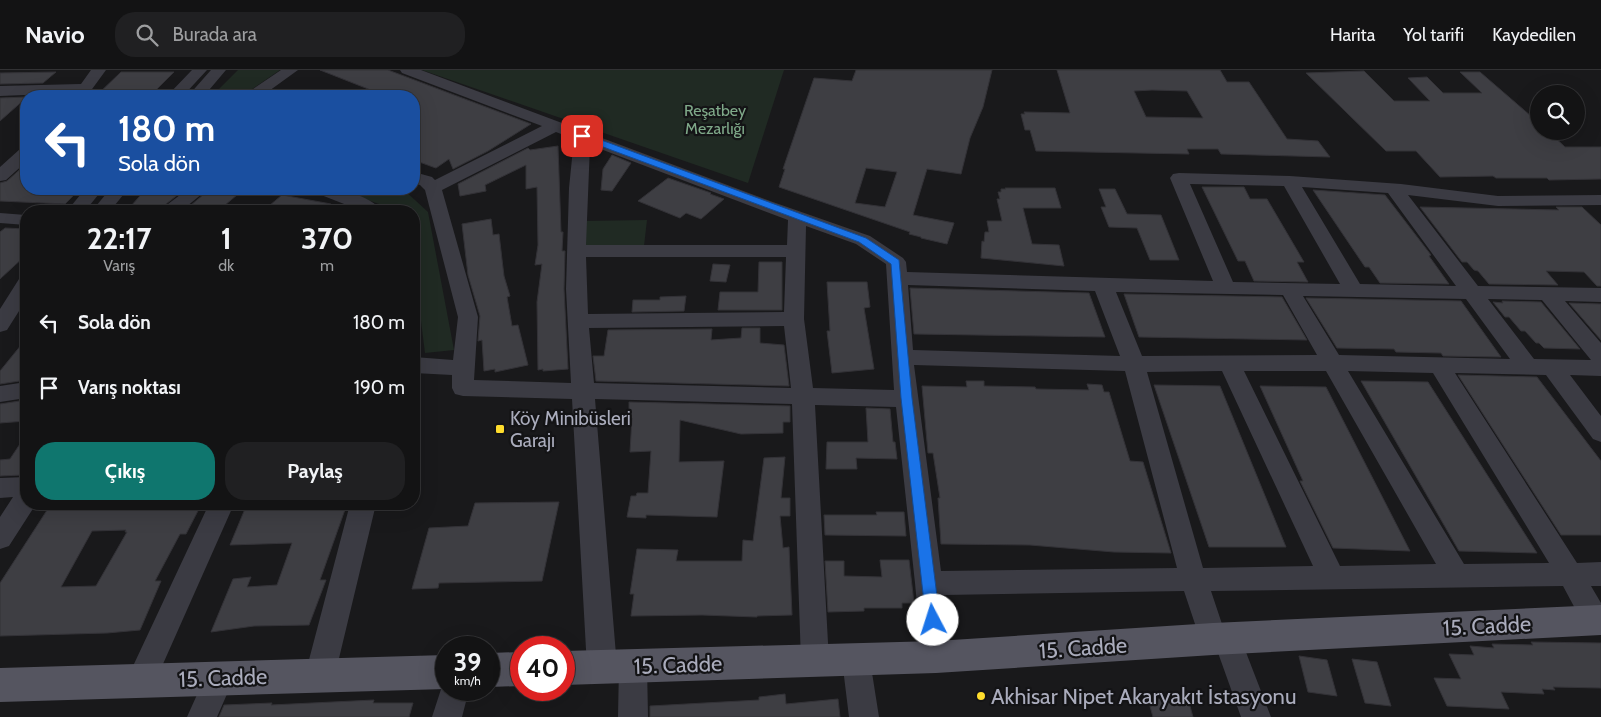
<!DOCTYPE html>
<html lang="tr">
<head>
<meta charset="utf-8">
<style>
  body { margin:0; font-family:Cabin,sans-serif; background:#202022; color:#f1f3f6; height:100vh; display:flex; flex-direction:column; font-size:19px; white-space:nowrap }
  * { box-sizing:border-box; margin:0 }
  p { font-size:16px; color:#9d9ea0 }
  .icon { flex:none; width:28px; height:28px; fill:none; stroke:currentColor; stroke-width:2; stroke-linecap:round; stroke-linejoin:round }
  .map { position:relative; flex:1; overflow:hidden }
  .details { position:absolute; left:20px; top:135px; width:400px; height:305px; display:flex; flex-direction:column; background:#131314; border-radius:20px; box-shadow:0 5px 20px #0002,0 0 0 1px #323234 }
  .details>* { flex:none }
  .guide { position:absolute; left:20px; top:20px; width:400px; height:105px; border-radius:20px; box-shadow:0 5px 20px #0002,0 0 0 1px #323234; background:#1a4fa0; color:#fff; overflow:hidden }
  .controls { position:absolute; left:1530px; top:15px; display:grid; gap:10px }
  .controls a { display:grid; place-items:center; width:55px; height:55px; border-radius:50%; background:#131314; box-shadow:0 5px 20px #0002,0 0 0 1px #323234; font-size:25px }
  .speed { position:absolute; left:435px; top:566px; display:flex; gap:10px; font-size:25px; font-weight:700; text-align:center }
  .speed>* { display:grid; place-content:center; width:65px; height:65px; border-radius:50%; background:#131314; box-shadow:0 5px 20px #0002,0 0 0 1px #323234; line-height:1 }
  .speed small { font-size:12px; font-weight:400 }
  .speed .limit { border:8px solid #d22; background:#fff; color:#111 }
  .pin { position:absolute; display:grid; place-items:center; width:42px; height:42px; color:#fff; margin:-21px; border-radius:10px; box-shadow:0 2px 8px #0006 }
  .me { position:absolute; width:55px; margin:-28px; rotate:355deg; stroke-linejoin:round; filter:drop-shadow(0 0 4px #0008) }
  .turn { display:flex; align-items:center; gap:18px; height:105px; padding:0 15px; font-size:22px }
  .turn .icon { width:65px; height:65px; stroke-width:2.5 }
  .turn b { display:block; font-size:35px; line-height:42px }
  .eta { display:flex; justify-content:space-evenly; align-items:center; height:85px; text-align:center }
  .eta b { font-size:30px; font-weight:800; line-height:35px }
  .button { display:flex; gap:10px; margin-top:auto; padding:10px 15px }
  .button a { flex:1; height:58px; border-radius:20px; background:#0f766e; color:#fff; font-size:20px; font-weight:800; line-height:58px; text-align:center }
  .button a+a { background:#202022; color:#f1f3f6 }
  ul { padding:0; list-style:none }
  li { display:flex; align-items:center; gap:15px; height:65px; padding:0 15px }
  li div { flex:1 }
  li b { display:block; font-size:19px }
  li em { font-style:normal }
  header { display:flex; align-items:center; gap:30px; box-sizing:border-box; height:70px; padding:0 25px; background:#131314; border-bottom:1px solid #323234 }
  header strong { font-size:24px }
  nav { display:flex; gap:28px; margin-inline-start:auto; font-size:18px }
  .search { width:350px; height:45px; background:#202022; display:flex; align-items:center; gap:12px; box-sizing:border-box; padding:0 18px; border-radius:20px; color:#9d9ea0; font-size:19px }
  .map>svg:first-child { display:block }
  .green { fill:#202a23 }
  .building { fill:#3e3e43; stroke:#333237; fill-rule:evenodd }
  .lines { fill:none; stroke-linecap:round; stroke-linejoin:round }
  .minor { fill:#3b3b43; fill-rule:evenodd }
  .major { fill:#555560; fill-rule:evenodd }
  .route { fill:#1a73e8; stroke:#114b97 }
  .poi-dot { fill:#ffdd2d; stroke:#141416; stroke-width:2 }
  .labels { text-anchor:middle; dominant-baseline:central; stroke-width:4.5; stroke-linejoin:round; paint-order:stroke }
  .far-park-label { font-size:16px; fill:#7fa989; stroke:#141416 }
  .poi-label { font-size:19px; fill:#aaacbc; stroke:#141416; text-anchor:start }
  .near-street-label { font-size:22px; fill:#aaacbc; stroke:#141416 }
  .near-poi-label { font-size:22px; fill:#aaacbc; stroke:#141416; text-anchor:start }
</style>
</head>
<body>
<header>
<strong>Navio</strong>
<div class="search"><svg class="icon" aria-label="search" viewBox="0 0 24 24"><circle cx="10" cy="10" r="6"/><path d="M15 15l6 6"/></svg>Burada ara</div>
<nav><a>Harita</a><a>Yol tarifi</a><a>Kaydedilen</a></nav>
</header>
<div class="map">
<svg width="1601" height="647" viewBox="0 0 1601 647">
  <rect width="100%" height="100%" fill="#19191b"/>
  <!-- green -->
  <path class="green" d="M238,0h42l-38,26h-30z
    M422,0h362l-36,113z
    M336,119h67l25,23 26,138 -29,3 -11,-88v-54h-25l-7,-6z
    M647,150l-3,26 -61,3 1,-28z"/>
  <!-- building -->
  <path class="building" d="M320,0h68l143,54 -43,27 -35,18 -4,-10 -13,9 -3,-1 -19,-7v-64h-28z
    M856,0h136l-9,37 -13,31 -9,36 -34,-5 -14,46 41,8 -7,21 -26,-6v-1l-12,-3 1,-2 -131,-45 6,-18h-2l31,-91 38,3zM866,98l31,4 -12,35 -30,-4z
    M1057,0h163l7,12h22l38,57 31,2 12,16 -109,-3 -3,-5h-31l2,5 -153,-3 -6,-21h-5l-4,-16h4l-1,-2 46,1zM1152,20l35,1 16,27 -57,-1 -12,-26z
    M1364,1l30,30h36l-22,-23 19,-1 16,16h39l-22,-21h20l59,51v8h9l17,16h36v32l-52,1 -2,-2h-51l-3,-2 -53,1 -24,-26h-30l-80,-78z
    M56,2l-13,11 -43,1v-11z
    M121,2h53l-24,24h-54z
    M26,27v1l-26,23v-23z
    M558,76l3,86h2l-1,19h3l-1,38 4,80 -25,2v-2l-5,1 -1,-68 5,-38 -7,1 3,-20 -1,-58 -11,2v-24l-41,20 1,6 -26,5 -2,-12 70,-36 2,2z
    M612,85l19,8 -19,28 -11,-1 2,-21z
    M26,94v25h54l-15,15 -65,-3v-18l7,-2z
    M668,108l43,15 -1,1 14,5 -23,20 -15,-6 -6,5 -42,-17z
    M1202,117h42l6,12h17l37,63h-7l11,20 -54,-1 -9,-20h-7z
    M1005,118h50l6,20h-38l9,36 27,1 5,21 -83,-8 1,-17 2,1 1,-10h4l-2,-11h15l-5,-22h3l-2,-7h3v-3h5z
    M146,119h39l-24,19 -30,-2z
    M210,119h34l-26,22h-34z
    M1099,119h16l12,25 34,1 18,45h-29l-13,-32 -28,-1 -8,-20h5z
    M1313,120l72,5 46,60 -2,1 20,28 -69,-1 -11,-16h-4z
    M282,125l49,9 -1,7h-67z
    M1420,137l139,3 -3,-3h26l19,18v61h-4l-13,-14 -38,-1 12,14 -69,-1 -11,-13 -4,-1 -7,-8h-5z
    M491,149l2,16 6,-1 5,42 6,20 -3,1 5,29 6,-1 10,40 -33,7v-3l-11,2 -2,-31 -4,1 2,-25 -12,-41 -6,-51z
    M5,158l21,1v26l-26,24v-47z
    M759,192h23v48h-64l2,-18h38z
    M713,194l17,1 -4,17 -16,-1z
    M827,212h40l3,25 -6,1 10,61 -42,4 -5,-42h3z
    M910,218l179,5 16,44 -191,-3z
    M1124,224l158,3 25,43 -168,-3z
    M686,226l-2,15 -52,1 1,-12h27v-3z
    M1306,228l155,3 40,56 -58,-1 -2,-3 -45,-1 -2,-3 -57,-1z
    M1502,231l39,1 39,47 -36,-1 -5,-5h-3l-11,-12h-4l-12,-14h-4l-12,-15 10,1z
    M1569,233l32,1v36z
    M742,258h18v15l24,2 5,41 -193,-5 -3,-25h11l4,-26 104,-1 -1,11 30,-2z
    M26,269v41l-26,4v-13z
    M1458,305l79,2 64,84v74h-40z
    M966,311h18v5l51,1 1,2 53,1 -2,-6 15,1 2,7h5l21,69 13,1 28,91 -57,-1 -84,-7 -89,-1 -3,-46h2l-7,-45h-5l-6,-67 45,1z
    M1361,311l67,1 109,171 -78,-2z
    M1154,315l66,1 66,161h-77z
    M1260,316l66,1 84,164 -77,-3 -33,-67h3z
    M26,330v21l-26,2v-19z
    M629,332l161,4v16h-7v11l-42,1 -61,-14 -1,42 45,-1 -7,56 -71,-2v3l-19,-1 4,-21h5l1,-3h11l3,-42 -21,1 2,-34h-3z
    M866,338l24,1 3,33h2l2,17 -41,-1 1,11h-31l1,-27h41z
    M26,365v35l-3,5 -23,1v-16l10,-1z
    M785,387l-4,41h9v18h-10l3,32 6,-1 3,68 -35,1v1l-55,-2 -71,1 3,-22h-4l7,-45 41,1 -2,11h66l1,-21 10,1 11,-83z
    M559,432l-17,79 -103,2 -1,5 -26,1 17,-61 39,-2 7,-23z
    M51,434h117l-2,4 34,-1 -14,27h-6l-25,47h6l-21,49 -33,3 -107,3v-53zM126,460l-1,2h2l-31,54 -35,1 31,-56z
    M247,434h100l-27,76h6l-17,45 -55,1 -43,6 22,-53 18,-2 -4,10 30,-2 15,-42 -62,2z
    M876,442h28l2,24 -81,-1 -1,-20h53z
    M880,490h29l5,43h-12v5h-38v3l-36,1 -3,-51h19v15l38,1z
    M1531,572l70,1v45l-48,-1 2,3 -13,-1 2,5 -43,-2 8,17 -62,-3 -13,-28 27,1 -12,-25 25,1 -4,-9 24,2 -2,-4 41,1z
    M1299,586l28,4 10,36 -29,-4z
    M1352,589l25,3 14,44 -26,-3z
    M785,624l1,10 52,-5 2,18h-190v-11l109,-6v-3z
    M1148,629h40l5,18h-40z
    M374,630l-1,3h40l-4,14h-190l5,-12 48,-2 -1,2z"/>
  <g class="lines">
    <!-- minor -->
    <path class="minor" d="M91,0h15l-19,26h-16l2,-3 -73,3v-10l81,-2z
      M192,0h15l-24,26h-16z
      M211,0h15l-22,26h-16z
      M281,0h17l-36,26h-18l3,-3z
      M400,0h21l349,131 100,35 33,22 3,4 1,10 306,9 -43,-103 3,-4 6,-1 111,3 111,8 97,12 103,-1v10l-103,1 -90,-11 70,91 123,2v14l-36,-1 36,42v33l-31,-1 31,41v26l-8,-3 -47,-64 -91,-2 122,190 24,-1v24h-10l10,17v28l-5,2 -10,-4 -23,-43 -352,5 12,36 4,-2 10,4 34,88h-30l-24,-67 -4,2 -10,-4 -19,-57 -240,4 6,62 -4,10 -10,3 -10,-3 -4,-10 -7,-74 -19,-176 -81,-2 14,256 -4,10 -10,4 -10,-4 -4,-10 -9,-257 -197,-5 22,268 -5,10 -10,4 -10,-4 -5,-10 -15,-268 -109,-3 -8,-2 -3,-6v-13l-38,-2v-16l39,3 5,-43 -33,-127 -5,-5 -6,-2v-11l18,5 3,3 107,-54 -140,-53zM556,62l18,7 -5,49 -3,101 5,94 -97,-3 4,-63 -36,-127zM590,75l198,75 -1,25h-201zM1190,114l94,2 56,98 -107,-2zM1302,117l86,6 68,93 -96,-2zM806,156l50,18 30,20 8,126 -81,-2 -9,-69zM586,187h200l-2,55 -196,2zM908,215l187,6 25,65 -207,-6zM1116,222l167,3 34,60 -175,1zM1303,226l163,3 44,60 -171,-4zM1488,229l54,1 49,60 -57,-1zM784,256l7,62 -197,-5 -5,-55zM914,295l211,6 52,197 -236,3zM1222,301l91,195 -110,2 -56,-196zM1244,301h82l110,193 -96,2zM1348,301l85,2 116,190 -85,1z
      M26,78v14l-20,18 -6,1v-14l20,-18z
      M85,119h18l-18,22h-18z
      M110,119h18l-18,22h-18z
      M188,119h20l-27,22h-20l3,-4z
      M313,119c21,-1 56,4 69,22h-20l-46,-18z
      M0,143l26,2v10l-26,-2z
      M26,208v22l-19,30 -7,2v-23l19,-30z
      M26,312v16l-26,4v-16z
      M26,407v27h10l-27,42 -9,3v-32l13,-20 -13,1v-20z
      M209,434h25l-83,187 -10,4 -10,-4 -5,-10z
      M350,434h26l-41,171 -5,10 -10,4 -10,-4 -5,-10z
      M856,576l10,4 4,10 9,57h-30l-7,-57 4,-10z
      M633,582l10,4 4,10 1,51h-30l1,-51 4,-10z
      M219,594l10,4 5,10 -17,39h-30l22,-49z
      M446,609v11h23l-7,27h-30l12,-37z"/>
    <!-- major -->
    <path class="major" d="M1601,535v30l-388,20 -277,18 -372,12v-34l372,-10 277,-18z
      M521,582v34l-32,1v-34z
      M446,585v34l-446,13v-34z"/>
  </g>
  <!-- route -->
  <path class="route" d="M579,64h6l281,104 33,22 13,138 28,222 -2,5 -5,2 -5,-2 -2,-5 -25,-222 -10,-134 -32,-22 -280,-104z"/>
  <!-- markers -->
  <g class="poi-dot">
    <rect x="495" y="354" width="10" height="10" rx="2.5"/>
    <circle cx="981" cy="626" r="5"/>
  </g>
  <g class="labels">
    <!-- far-park labels -->
    <g class="far-park-label">
      <text x="715" y="40">Reşatbey<tspan x="715" dy="18">Mezarlığı</tspan></text>
    </g>
    <!-- poi labels -->
    <g class="poi-label">
      <text x="510" y="348">Köy Minibüsleri<tspan x="510" dy="22">Garajı</tspan></text>
    </g>
    <!-- near-street labels -->
    <g class="near-street-label">
      <text transform="translate(1487 556) rotate(-3)">15. Cadde</text>
      <text transform="translate(1083 578) rotate(-4)">15. Cadde</text>
      <text transform="translate(678 595) rotate(-2)">15. Cadde</text>
      <text transform="translate(223 608) rotate(-2)">15. Cadde</text>
    </g>
    <!-- near-poi labels -->
    <g class="near-poi-label">
      <text x="991" y="626">Akhisar Nipet Akaryakıt İstasyonu</text>
    </g>
  </g>
</svg>
<div class="controls">
<a><svg class="icon" aria-label="search" viewBox="0 0 24 24"><circle cx="10" cy="10" r="6"/><path d="M15 15l6 6"/></svg></a>
</div>
<div class="speed"><div>39<small>km/h</small></div><div class="limit">40</div></div>
<div class="pin" style="left:582px;top:66px;background:#d93025"><svg class="icon" aria-label="arrive" viewBox="0 0 24 24"><path d="M6 21V4h12l-3 4 3 4H6"/></svg></div>
<svg class="me" style="left:933px;top:550px" viewBox="-20 -20 40 40"><circle r="19" fill="#fff"/><path d="M0-13L10 11 0 6-10 11z" fill="#1a73e8"/></svg>
<div class="guide">
<div class="turn"><svg class="icon" aria-label="left" viewBox="0 0 24 24"><path d="M17 20v-9H6M10 6l-5 5 5 5"/></svg><div><b>180 m</b>Sola dön</div></div>
</div>
<section class="details">
<div class="eta">
<div><b>22:17</b><p>Varış</p></div>
<div><b>1</b><p>dk</p></div>
<div><b>370</b><p>m</p></div>
</div>
<ul>
<li><svg class="icon" aria-label="left" viewBox="0 0 24 24"><path d="M17 20v-9H6M10 6l-5 5 5 5"/></svg><div><b>Sola dön</b></div><em>180 m</em></li>
<li><svg class="icon" aria-label="arrive" viewBox="0 0 24 24"><path d="M6 21V4h12l-3 4 3 4H6"/></svg><div><b>Varış noktası</b></div><em>190 m</em></li>
</ul>
<div class="button"><a>Çıkış</a><a>Paylaş</a></div>
</section>
</div>
</body>
</html>
